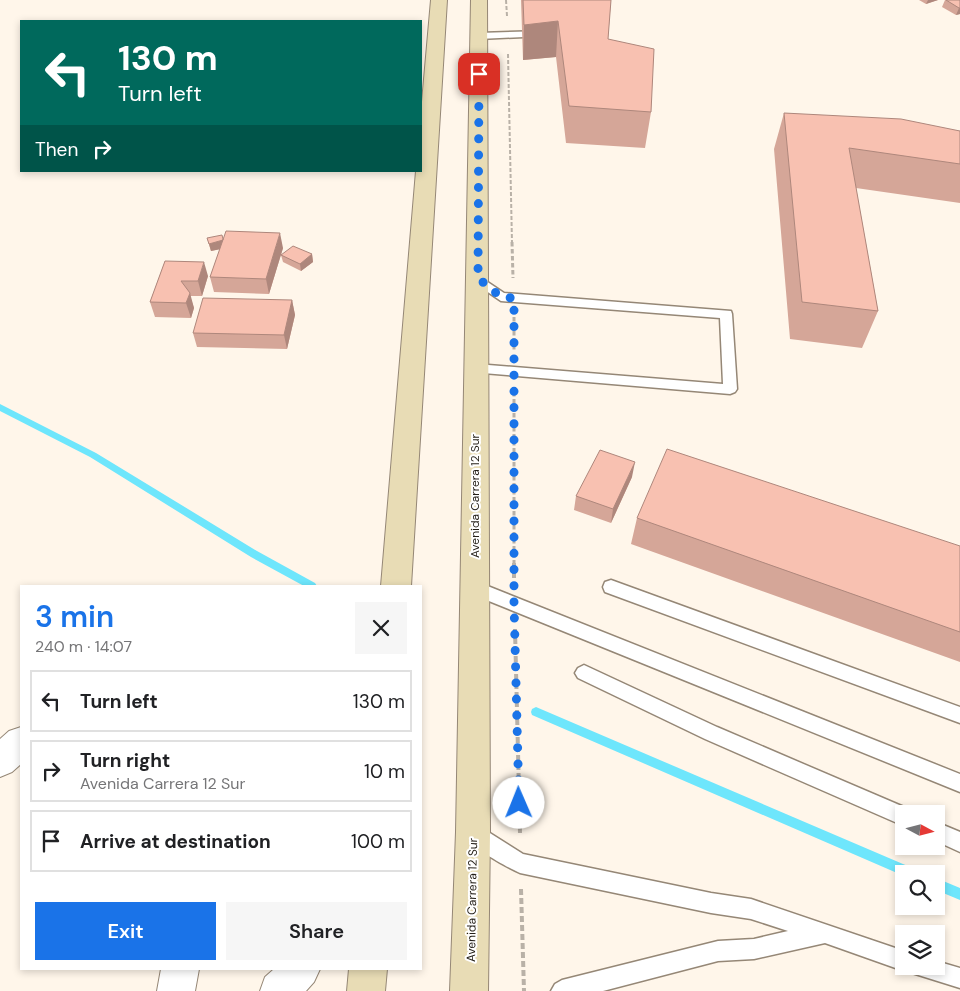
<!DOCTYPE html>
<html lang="en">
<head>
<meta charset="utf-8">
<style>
  body { margin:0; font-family:"DM Sans",sans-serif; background:#f6f6f6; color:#202124; height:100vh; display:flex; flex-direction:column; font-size:19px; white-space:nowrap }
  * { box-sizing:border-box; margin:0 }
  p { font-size:16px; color:#757577 }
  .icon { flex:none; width:28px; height:28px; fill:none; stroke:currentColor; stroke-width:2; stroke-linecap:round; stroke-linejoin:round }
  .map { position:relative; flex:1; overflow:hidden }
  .sheet { position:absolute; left:20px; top:585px; width:402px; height:385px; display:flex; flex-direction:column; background:#fff; border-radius:0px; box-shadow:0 2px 8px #0003 }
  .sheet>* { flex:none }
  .hud { position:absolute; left:20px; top:20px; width:402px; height:152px; border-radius:0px; box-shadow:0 2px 8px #0003; background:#00695c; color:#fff; overflow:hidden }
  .needle { width:32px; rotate:97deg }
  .buttons { position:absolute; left:895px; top:805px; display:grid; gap:10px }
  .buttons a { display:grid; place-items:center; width:50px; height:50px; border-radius:0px; background:#fff; box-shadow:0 2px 8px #0003; font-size:25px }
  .pin { position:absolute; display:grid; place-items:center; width:42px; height:42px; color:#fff; margin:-21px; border-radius:10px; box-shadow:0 2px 8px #0006 }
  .me { position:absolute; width:55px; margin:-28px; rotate:359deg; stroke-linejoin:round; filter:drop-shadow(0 0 4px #0008) }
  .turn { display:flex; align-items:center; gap:18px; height:105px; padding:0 15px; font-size:22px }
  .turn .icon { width:65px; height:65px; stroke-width:2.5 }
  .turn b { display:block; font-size:35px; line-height:42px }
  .then { display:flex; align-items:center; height:48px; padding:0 15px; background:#0003; gap:10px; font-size:19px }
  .round { display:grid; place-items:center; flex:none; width:52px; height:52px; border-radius:0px; background:#f6f6f6 }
  .summary { display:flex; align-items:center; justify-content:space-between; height:85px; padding:0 15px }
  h1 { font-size:30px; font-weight:600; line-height:38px; color:#1a73e8 }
  .action { display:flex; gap:10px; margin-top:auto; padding:10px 15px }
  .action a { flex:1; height:58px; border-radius:0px; background:#1a73e8; color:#fff; font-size:20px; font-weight:600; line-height:58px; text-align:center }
  .action a+a { background:#f6f6f6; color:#202124 }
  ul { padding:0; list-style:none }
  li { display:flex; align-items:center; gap:15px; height:62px; margin:0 10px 8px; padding:0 5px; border:2px solid #e0e0e0; border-radius:0px }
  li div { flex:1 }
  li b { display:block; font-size:19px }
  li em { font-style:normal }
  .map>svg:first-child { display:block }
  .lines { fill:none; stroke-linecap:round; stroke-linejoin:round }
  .stream { fill:#6ee6fc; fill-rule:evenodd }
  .lane-casing { stroke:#958776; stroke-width:3 }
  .street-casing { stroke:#958776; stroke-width:2 }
  .secondary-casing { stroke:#958776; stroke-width:2 }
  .path-far2 { stroke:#b9b1a7; stroke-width:2; stroke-dasharray:4 2; stroke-linecap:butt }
  .path-far1 { stroke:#b9b1a7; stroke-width:3; stroke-dasharray:4.5 2.5; stroke-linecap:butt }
  .path { stroke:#b9b1a7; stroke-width:4; stroke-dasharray:6 3; stroke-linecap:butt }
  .lane { fill:#fff; fill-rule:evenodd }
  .street { fill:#fff; fill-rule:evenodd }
  .secondary { fill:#e8dcb5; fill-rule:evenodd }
  .wall { fill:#d5a698 }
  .shaded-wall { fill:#ae877c }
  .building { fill:#f8c1b1; stroke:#ae877c }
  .route { stroke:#1a73e8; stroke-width:9; stroke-dasharray:0 16.2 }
  .labels { text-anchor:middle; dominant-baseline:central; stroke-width:4; stroke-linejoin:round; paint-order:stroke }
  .street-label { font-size:12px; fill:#231e17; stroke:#fff }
</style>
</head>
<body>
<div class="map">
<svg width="960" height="991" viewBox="0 0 960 991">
  <rect width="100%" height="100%" fill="#fff6ea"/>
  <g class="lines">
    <!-- stream -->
    <path class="stream" d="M0,404l96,49 161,98 58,32 2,3h-13l-53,-29 -161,-100 -90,-46z
      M536,707l381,163 2,4h-15v2l-372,-161 -1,-3 1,-3z
      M936,878l24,10v12l-24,-10z"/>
    <!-- lane casing -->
    <g class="lane-casing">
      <path id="lane" d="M543,31l3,1v4l-67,3 -5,-3 5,-3z
        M477,275l27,18 227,18 1,3 5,75 -2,3 -5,2 -259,-22 -2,-3 2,-3 5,-2 247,20 -3,-66 -219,-17 -28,-19 -2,-3z
        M611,580l349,127v16l-355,-131 -2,-5 2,-5z
        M475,581l485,193v18l-491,-199 -2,-5 2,-5z
        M584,665l133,62 194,83 1,4h-8v12l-199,-87 -127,-61 -3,-5 3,-5z
        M936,822l24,10v20l-24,-11z
        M474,823l49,31 188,39 40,6 153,52v15h32v-5l24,7v20l-48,-15 -2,-4 -6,2 -79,-28 -71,16 -36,2 -115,30h-52l4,-7 7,-4 156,-39 36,-2 34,-8 -37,-12 -40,-6 -191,-40c-15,-7 -49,-25 -56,-40l3,-7z"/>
    </g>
    <!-- street casing -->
    <g class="street-casing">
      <path id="street" d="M21,727v37l-9,8 -12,5v-38l9,-8z
        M161,969h38l-4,22h-38z
        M274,969h46l-6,13 -8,9h-46l5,-14z"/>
    </g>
    <!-- secondary casing -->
    <g class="secondary-casing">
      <path id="secondary" d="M431,0h16l-36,586h-30l35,-415h5v-58z
        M471,0h16l3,832 -2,159h-38l6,-159z
        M349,969h38l-2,22h-38z"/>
    </g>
    <!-- path-far2 -->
    <path class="path-far2" d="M506,0l1,16
      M508,54l4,189"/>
    <!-- path-far1 -->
    <path class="path-far1" d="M512,242l1,36
      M514,317v33
      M514,392v173"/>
    <!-- path -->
    <path class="path" d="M514,563v17
      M515,629l5,204
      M521,889l3,102"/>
    <!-- lane -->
    <use href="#lane" class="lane"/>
    <!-- street -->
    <use href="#street" class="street"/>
    <!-- secondary -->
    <use href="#secondary" class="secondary"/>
  </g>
  <!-- wall -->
  <path class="wall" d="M521,0h90l-3,39 43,73 -6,36 -79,-5 -10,-86 -33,3z
    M919,0h19l-12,4z
    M945,0h15v14l-4,1 -14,-8z
    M784,113l176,18v72l-104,-15 22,123 -16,37 -72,-9 -16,-190z
    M207,238l16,1 60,9 -14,46 -55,-2 -4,-15 10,-28 -9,2z
    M312,254l1,8 -12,9 -18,-9 -2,-7z
    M165,261l43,15 -6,20h-12l4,12 -3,10 -36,-1 -5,-15z
    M292,300l3,15 -8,34 -90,-2 -4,-14z
    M632,477l-21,46 -37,-13 2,-14z
    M637,518l323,28v116l-329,-118z"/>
  <!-- shaded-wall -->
  <path class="shaded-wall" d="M928,0h10l-12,4z
    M959,8h1v6l-4,1z
    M558,21l-2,36 -33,3 1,-35z
    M280,233l3,15 -14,46 -3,-15z
    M224,240l2,8 -15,3 -2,-7z
    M312,254l1,8 -12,9 -1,-7z
    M204,262l4,14 -6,20 -4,-15z
    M190,293l4,15 -3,10 -5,-15z
    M292,300l3,15 -8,34 -3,-14z
    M635,462l-3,15 -21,46 2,-14z"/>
  <!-- building -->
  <path class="building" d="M523,0h88l-3,39 46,10 -3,63 -82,-6 -11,-85 -34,4z
    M946,0h14v8h-1z
    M784,113l117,6 59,12v33l-111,-16 29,163 -76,-9z
    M226,231l54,2 -14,46 -56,-2z
    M222,235l1,4v1l-14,4 -2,-6z
    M293,246l19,8 -12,10 -19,-9z
    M165,261l39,1 -6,19h-17l9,12 -4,10 -36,-1z
    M203,298l89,2 -8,35 -91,-2z
    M667,449l293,97v86l-323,-114z
    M600,450l35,12 -22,47 -37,-13z"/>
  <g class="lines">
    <!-- route -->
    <path class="route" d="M479,74l-1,204 23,19 13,1v305l5,200"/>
  </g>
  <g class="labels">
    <!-- street labels -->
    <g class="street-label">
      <text transform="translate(475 496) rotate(-90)">Avenida Carrera 12 Sur</text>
      <text transform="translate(472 900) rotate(-89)">Avenida Carrera 12 Sur</text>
    </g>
  </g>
</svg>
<div class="buttons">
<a><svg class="needle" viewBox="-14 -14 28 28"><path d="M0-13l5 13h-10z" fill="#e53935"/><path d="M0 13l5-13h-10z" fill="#757577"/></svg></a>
<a><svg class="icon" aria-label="search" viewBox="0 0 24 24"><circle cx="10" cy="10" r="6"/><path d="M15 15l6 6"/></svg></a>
<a><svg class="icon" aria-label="layers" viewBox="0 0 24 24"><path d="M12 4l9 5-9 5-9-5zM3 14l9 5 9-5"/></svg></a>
</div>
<div class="pin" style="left:479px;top:74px;background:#d93025"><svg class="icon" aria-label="arrive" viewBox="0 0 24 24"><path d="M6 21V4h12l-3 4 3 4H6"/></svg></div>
<svg class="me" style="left:519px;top:803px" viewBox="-20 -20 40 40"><circle r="19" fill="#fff"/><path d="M0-13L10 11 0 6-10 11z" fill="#1a73e8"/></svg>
<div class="hud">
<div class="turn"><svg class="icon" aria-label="left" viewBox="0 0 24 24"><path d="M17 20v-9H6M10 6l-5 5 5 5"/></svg><div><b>130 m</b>Turn left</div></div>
<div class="then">Then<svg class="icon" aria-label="right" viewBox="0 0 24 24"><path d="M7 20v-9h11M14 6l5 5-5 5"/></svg></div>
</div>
<section class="sheet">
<div class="summary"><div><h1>3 min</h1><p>240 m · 14:07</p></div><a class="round"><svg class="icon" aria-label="close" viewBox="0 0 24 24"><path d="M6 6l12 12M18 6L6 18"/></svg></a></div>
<ul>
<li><svg class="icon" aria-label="left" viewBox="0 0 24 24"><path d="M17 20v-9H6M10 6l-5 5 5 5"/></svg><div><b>Turn left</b></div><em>130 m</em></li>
<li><svg class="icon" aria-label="right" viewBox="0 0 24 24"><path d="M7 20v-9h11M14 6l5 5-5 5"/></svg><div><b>Turn right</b><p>Avenida Carrera 12 Sur</p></div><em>10 m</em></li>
<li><svg class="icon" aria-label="arrive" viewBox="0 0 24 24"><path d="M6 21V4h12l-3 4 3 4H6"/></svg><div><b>Arrive at destination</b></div><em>100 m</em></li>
</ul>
<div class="action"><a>Exit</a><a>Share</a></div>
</section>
</div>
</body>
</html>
